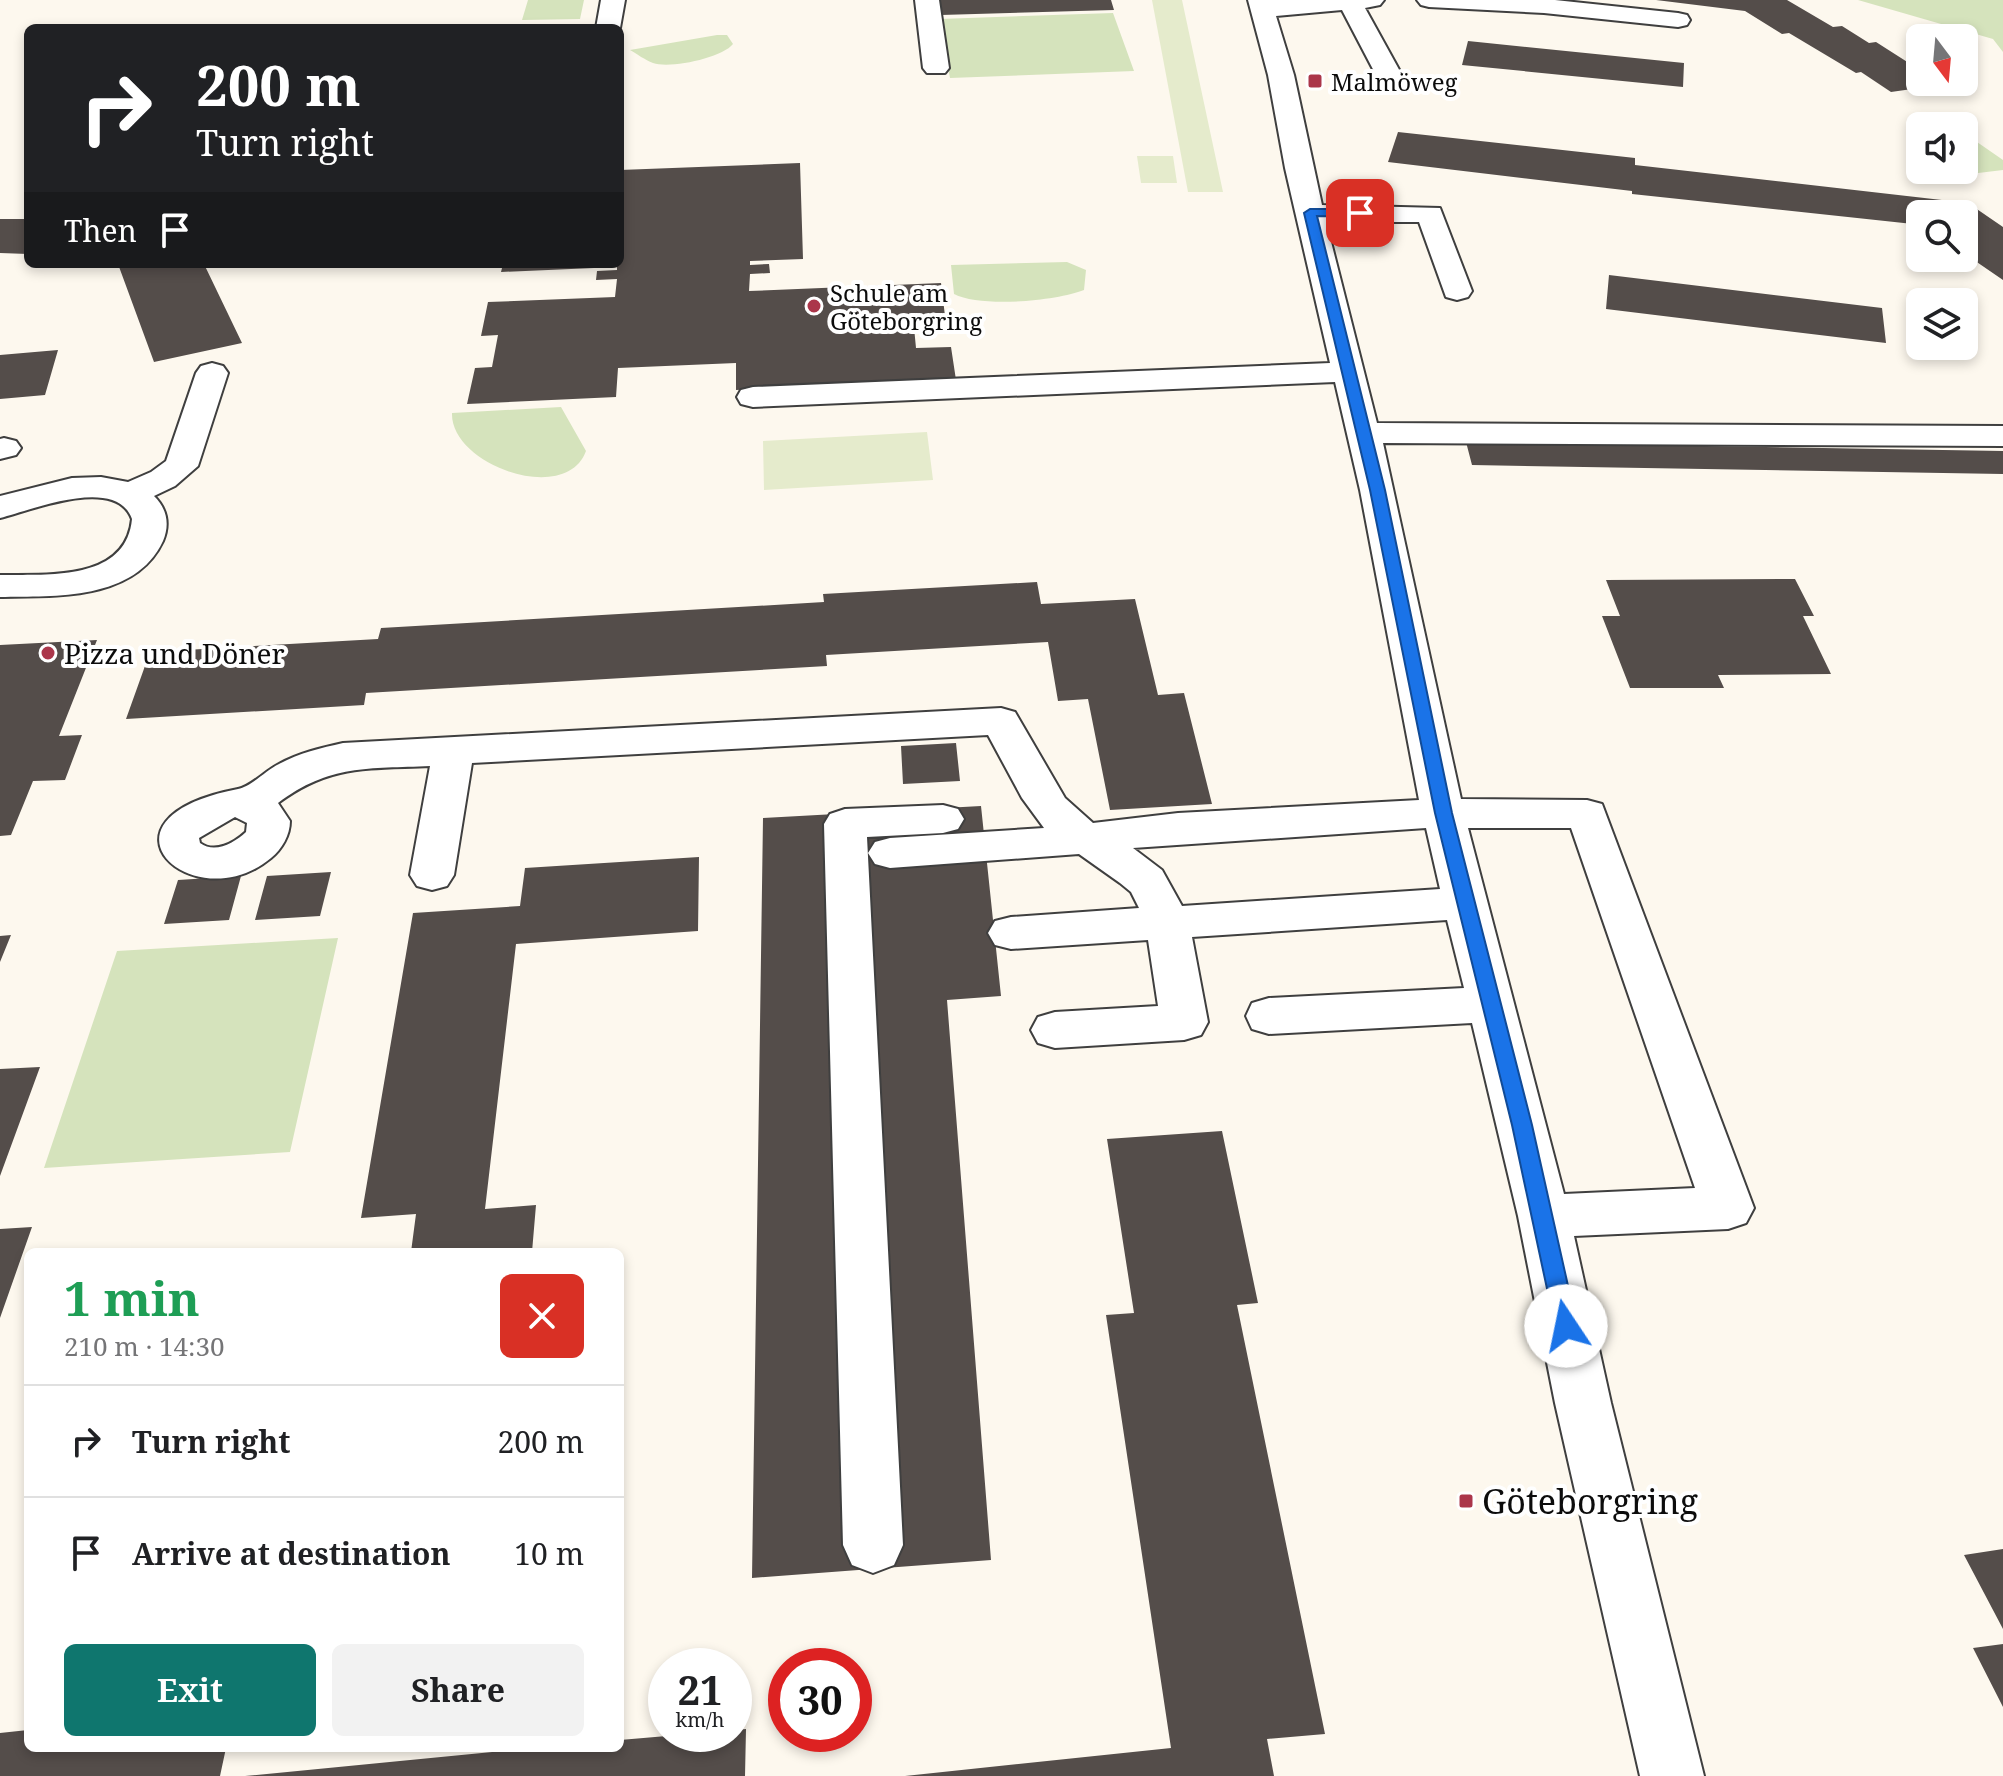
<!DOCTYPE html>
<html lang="en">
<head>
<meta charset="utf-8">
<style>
  body { margin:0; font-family:"Noto Serif",serif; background:#f2f2f2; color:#202124; height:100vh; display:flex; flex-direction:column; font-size:30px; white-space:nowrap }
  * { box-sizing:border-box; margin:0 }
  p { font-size:26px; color:#757577 }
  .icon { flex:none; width:44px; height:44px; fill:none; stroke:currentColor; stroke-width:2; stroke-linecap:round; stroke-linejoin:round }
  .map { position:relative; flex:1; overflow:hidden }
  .side { position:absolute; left:24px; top:1248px; width:600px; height:504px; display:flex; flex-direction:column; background:#fff; border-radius:12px; box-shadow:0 4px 12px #0003 }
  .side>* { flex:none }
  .guide { position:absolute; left:24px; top:24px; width:600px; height:244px; border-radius:12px; box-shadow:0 4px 12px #0003; background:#202124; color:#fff; overflow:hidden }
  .needle { width:52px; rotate:164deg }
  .tools { position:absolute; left:1906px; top:24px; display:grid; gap:16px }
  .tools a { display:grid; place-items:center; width:72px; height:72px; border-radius:12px; background:#fff; box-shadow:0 4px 12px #0003; font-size:40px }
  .speed { position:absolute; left:648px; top:1648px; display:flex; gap:16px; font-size:40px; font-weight:700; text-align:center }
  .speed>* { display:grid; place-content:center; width:104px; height:104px; border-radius:50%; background:#fff; box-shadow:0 4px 12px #0003; line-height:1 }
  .speed small { font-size:20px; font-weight:400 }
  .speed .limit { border:12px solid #d22; background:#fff; color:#111 }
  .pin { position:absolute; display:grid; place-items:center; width:68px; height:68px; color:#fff; margin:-34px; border-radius:16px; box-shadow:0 4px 12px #0006 }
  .me { position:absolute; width:88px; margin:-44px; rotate:349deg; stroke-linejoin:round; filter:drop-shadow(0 0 6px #0008) }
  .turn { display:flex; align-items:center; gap:28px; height:168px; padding:0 40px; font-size:36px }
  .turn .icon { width:104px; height:104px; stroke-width:2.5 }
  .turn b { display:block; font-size:56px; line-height:68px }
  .then { display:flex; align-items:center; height:76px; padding:0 40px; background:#0003; gap:16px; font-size:30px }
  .round { display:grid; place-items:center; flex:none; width:84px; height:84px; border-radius:12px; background:#f2f2f2 }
  .overview { display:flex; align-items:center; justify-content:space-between; height:136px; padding:0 40px }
  h1 { font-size:48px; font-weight:700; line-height:60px; color:#1e9e55 }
  .cta { display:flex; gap:16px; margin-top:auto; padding:16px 40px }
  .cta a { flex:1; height:92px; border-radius:12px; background:#0f766e; color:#fff; font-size:32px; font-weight:700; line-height:92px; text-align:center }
  .cta a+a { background:#f2f2f2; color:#202124 }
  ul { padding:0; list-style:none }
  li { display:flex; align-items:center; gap:24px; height:112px; padding:0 40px; border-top:2px solid #e0e0e0 }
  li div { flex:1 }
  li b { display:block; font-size:30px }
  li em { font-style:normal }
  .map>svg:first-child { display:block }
  .green { fill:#d5e3bc }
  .pitch { fill:#e5ebcc }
  .building { fill:#544d4a }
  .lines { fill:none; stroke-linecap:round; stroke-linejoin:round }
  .minor-casing { stroke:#3f3f3f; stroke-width:4 }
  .minor { fill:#fff; fill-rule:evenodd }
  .route { fill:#1a73e8; stroke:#114b97; stroke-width:2 }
  .poi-dot { fill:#ab364a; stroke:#fff; stroke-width:3 }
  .labels { text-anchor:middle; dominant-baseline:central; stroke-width:8; stroke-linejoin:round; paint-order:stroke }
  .far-poi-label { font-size:24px; fill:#0c0c0c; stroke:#fff; text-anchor:start }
  .poi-label { font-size:28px; fill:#0c0c0c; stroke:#fff; text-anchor:start }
  .near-poi-label { font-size:34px; fill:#0c0c0c; stroke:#fff; text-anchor:start }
</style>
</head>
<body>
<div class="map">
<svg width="2003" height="1776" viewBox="0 0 2003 1776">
  <rect width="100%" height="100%" fill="#fdf8ee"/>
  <!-- green -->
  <path class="green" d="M528,0h56l-4,19 -58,1z
    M1858,0h145v52l-10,-13z
    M1113,13l21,58 -184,7 -11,-59z
    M717,35h10l6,9c-11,14 -63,25 -80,19 -8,-3 -16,-9 -23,-13z
    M1964,133l39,27v10l-33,4 -6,-4z
    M1067,262l19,8 -2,20c-28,11 -103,18 -130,4l-3,-29z
    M561,407l25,44c-20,55 -136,14 -134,-38z
    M338,938l-48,214 -246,16 73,-217z"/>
  <!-- pitch -->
  <path class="pitch" d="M1152,0h30l41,192h-35z
    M1137,156h36l4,27h-36z
    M927,432l6,48 -169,10 -1,-49z"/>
  <!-- building -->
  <path class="building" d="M938,0h173l3,10 -173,5z
    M1656,0h131l46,27 9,-1 27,17 7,-1 36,23h4l4,2v15l27,2 -56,8 -30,-20 -5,1 -67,-40 -7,1 -37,-23z
    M1468,41l216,22 -1,24 -221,-22z
    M1398,132l237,26v7l333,38 35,24v53l-35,-24 -4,1v-43h-44v15l-7,-5 -281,-30v-3l-244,-29z
    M800,163l3,96 -53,2v4l19,-1 1,9 -20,1 -1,17 192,-8 4,33 -32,1 3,31 35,-1 5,33 -220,10v-27l-118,5 -2,29 -149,7 8,-36 17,-1 6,-32 -17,1 7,-34 127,-5 2,-18 -21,1 1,-9 20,-1v-3l-116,5 2,-8h117v-94z
    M0,219h28v35l-28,-1z
    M118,264h86l38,79 -88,19z
    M1609,275l273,33 4,35 -280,-34z
    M58,350l-13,45 -45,4v-44z
    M1466,442l537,9v23l-531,-9z
    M1795,579l19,37h-11l28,58 -113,1 6,13h-94l-28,-72h18l-14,-36z
    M1037,582l4,22 94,-5 23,96 26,-2 28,111 -102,6 -22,-111 -30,2 -10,-59 -222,13 1,11 -461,27 -2,12 -238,14 24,-67 228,-13 3,-11 443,-26 -1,-8z
    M97,640l-38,96 23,-1 -17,45 -32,1 -22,54 -11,1v-191z
    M956,743l4,38 -57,3 -2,-38z
    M981,806l20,190 -54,4 44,560 -239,18 11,-760z
    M699,857l-1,74 -182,13 -31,265 51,-4 -4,47h-121l5,-38 -55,4 52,-305 107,-7 5,-38z
    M331,872l-11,44 -65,4 12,-44z
    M241,876l-12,44 -65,4 14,-44z
    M11,935l-11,27v-26z
    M40,1067l-40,109v-107z
    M1222,1131l36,172 -21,2 88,429 -58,5 7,37h-369l266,-28 -65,-433 28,-2 -27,-174z
    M32,1227l-32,91v-89z
    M2003,1549v80l-39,-74z
    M2003,1644v63l-30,-59z
    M746,1729l-1,47h-500l289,-28h86v-8l70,-6h44v-4z
    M28,1730v18h198l-6,28h-220v-43z"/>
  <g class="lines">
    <!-- minor casing -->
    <g class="minor-casing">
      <path id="minor" d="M601,0h24l-5,28h-24z
        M915,0h24l10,68 -4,5h-18l-4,-5z
        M1248,0h136l-4,5 -15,3 37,67 -4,5h-18l-4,-5 -34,-65 -66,6 18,59 28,130 118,3 32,83 -4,6 -11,3 -11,-3 -27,-75h-93l51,201 626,3v20l-620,-3 78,356 126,1 15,4 152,404 -8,15 -18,6 -154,7 37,167 93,373h-64l-85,-373 -37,-187 -46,-193 -203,11 -17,-5 -6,-13 6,-13 17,-5 195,-10 -17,-68 -255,17 16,85 -7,13 -17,5 -129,8 -17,-5 -7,-13 7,-13 17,-5 103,-6 -10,-66 -137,9 -16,-4 -7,-12 7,-12 16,-4 128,-9 -8,-16 -11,-9 -41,-29 -189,14 -15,-4 -7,-11 7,-11 15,-4 154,-10 -22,-30 -34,-63 -516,28 -18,112 -7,11 -15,4 -15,-4 -7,-11 20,-109c-62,3 -100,-2 -152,37l12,18c0,14 -8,28 -19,37 -77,64 -190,-39 -33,-69 13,-2 28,-19 41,-25 20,-11 42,-16 64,-21l658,-35 14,4 50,86 28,25 85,-10 241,-13 -59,-310 -25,-108 -582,25 -12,-3 -4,-7 4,-7 12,-3 577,-24 -45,-195 -17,-93zM235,817l12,6 -1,9c-12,11 -31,22 -46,11l-1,-5zM1426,828l14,61 -258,17 -20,-36 -29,-22zM1468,828h103l124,360 -131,6z
        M1417,0h138l123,13 9,2 3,5 -3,5 -9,2 -134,-14 -115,-6 -8,-2z
        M212,363l11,3 5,7 -30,93 -23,20 -21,10c13,13 16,28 9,45 -28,60 -108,55 -163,56v-22c46,-1 126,7 132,-56 -16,-44 -100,-9 -132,-1v-22l72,-18 29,-1 27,5 23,-10 15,-11 30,-88 5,-7z
        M4,438l12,3 5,7 -5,7 -16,4v-20z
        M943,805l15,4 6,10 -6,10 -15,4 -76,4 36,708 -9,20 -21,8 -21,-8 -9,-20 -19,-721 6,-10 15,-5z"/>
    </g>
    <!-- minor -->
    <use href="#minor" class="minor"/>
  </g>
  <!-- route -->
  <path class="route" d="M1310,209h50l5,4 -5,4 -43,-1 68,274 67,323 80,312 45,201 -3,7 -8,3 -8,-3 -3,-7 -43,-201 -77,-312 -65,-323 -66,-277z"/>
  <!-- markers -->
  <g class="poi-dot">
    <rect x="1307" y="73" width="16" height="16" rx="4"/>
    <circle cx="814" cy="306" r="8"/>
    <circle cx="48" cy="653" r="8"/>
    <rect x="1458" y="1493" width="16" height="16" rx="4"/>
  </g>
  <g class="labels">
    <!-- far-poi labels -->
    <g class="far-poi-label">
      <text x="1331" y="81">Malmöweg</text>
      <text x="830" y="292">Schule am<tspan x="830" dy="28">Göteborgring</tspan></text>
    </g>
    <!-- poi labels -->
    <g class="poi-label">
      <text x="64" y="653">Pizza und Döner</text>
    </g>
    <!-- near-poi labels -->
    <g class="near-poi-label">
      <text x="1482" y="1501">Göteborgring</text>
    </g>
  </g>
</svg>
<div class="tools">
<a><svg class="needle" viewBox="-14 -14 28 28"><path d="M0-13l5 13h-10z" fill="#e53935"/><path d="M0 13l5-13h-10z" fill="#757577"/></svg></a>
<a><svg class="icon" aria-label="sound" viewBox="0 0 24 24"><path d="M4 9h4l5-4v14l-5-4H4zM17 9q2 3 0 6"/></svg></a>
<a><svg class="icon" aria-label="search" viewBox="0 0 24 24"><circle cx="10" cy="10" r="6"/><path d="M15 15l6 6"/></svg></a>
<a><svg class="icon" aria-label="layers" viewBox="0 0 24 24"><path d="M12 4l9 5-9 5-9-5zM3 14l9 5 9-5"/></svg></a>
</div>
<div class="speed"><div>21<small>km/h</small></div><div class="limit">30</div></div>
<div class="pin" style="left:1360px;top:213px;background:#d93025"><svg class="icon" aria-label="arrive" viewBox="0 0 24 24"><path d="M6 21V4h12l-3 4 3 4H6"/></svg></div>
<svg class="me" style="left:1566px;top:1326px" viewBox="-20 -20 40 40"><circle r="19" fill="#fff"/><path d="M0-13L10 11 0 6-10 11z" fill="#1a73e8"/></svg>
<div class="guide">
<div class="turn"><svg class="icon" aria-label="right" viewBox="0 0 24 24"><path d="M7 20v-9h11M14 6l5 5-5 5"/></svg><div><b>200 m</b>Turn right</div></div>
<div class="then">Then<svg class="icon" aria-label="arrive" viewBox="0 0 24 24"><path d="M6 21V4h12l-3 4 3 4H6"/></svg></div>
</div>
<section class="side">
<div class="overview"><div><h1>1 min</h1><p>210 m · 14:30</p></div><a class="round" style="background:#d93025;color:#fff"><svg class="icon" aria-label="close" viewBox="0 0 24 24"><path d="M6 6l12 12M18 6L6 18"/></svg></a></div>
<ul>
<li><svg class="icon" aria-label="right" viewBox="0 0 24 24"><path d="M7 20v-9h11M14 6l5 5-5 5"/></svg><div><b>Turn right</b></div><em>200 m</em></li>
<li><svg class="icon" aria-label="arrive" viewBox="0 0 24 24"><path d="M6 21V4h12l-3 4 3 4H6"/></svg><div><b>Arrive at destination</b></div><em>10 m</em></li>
</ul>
<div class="cta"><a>Exit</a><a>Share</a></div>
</section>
</div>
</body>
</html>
